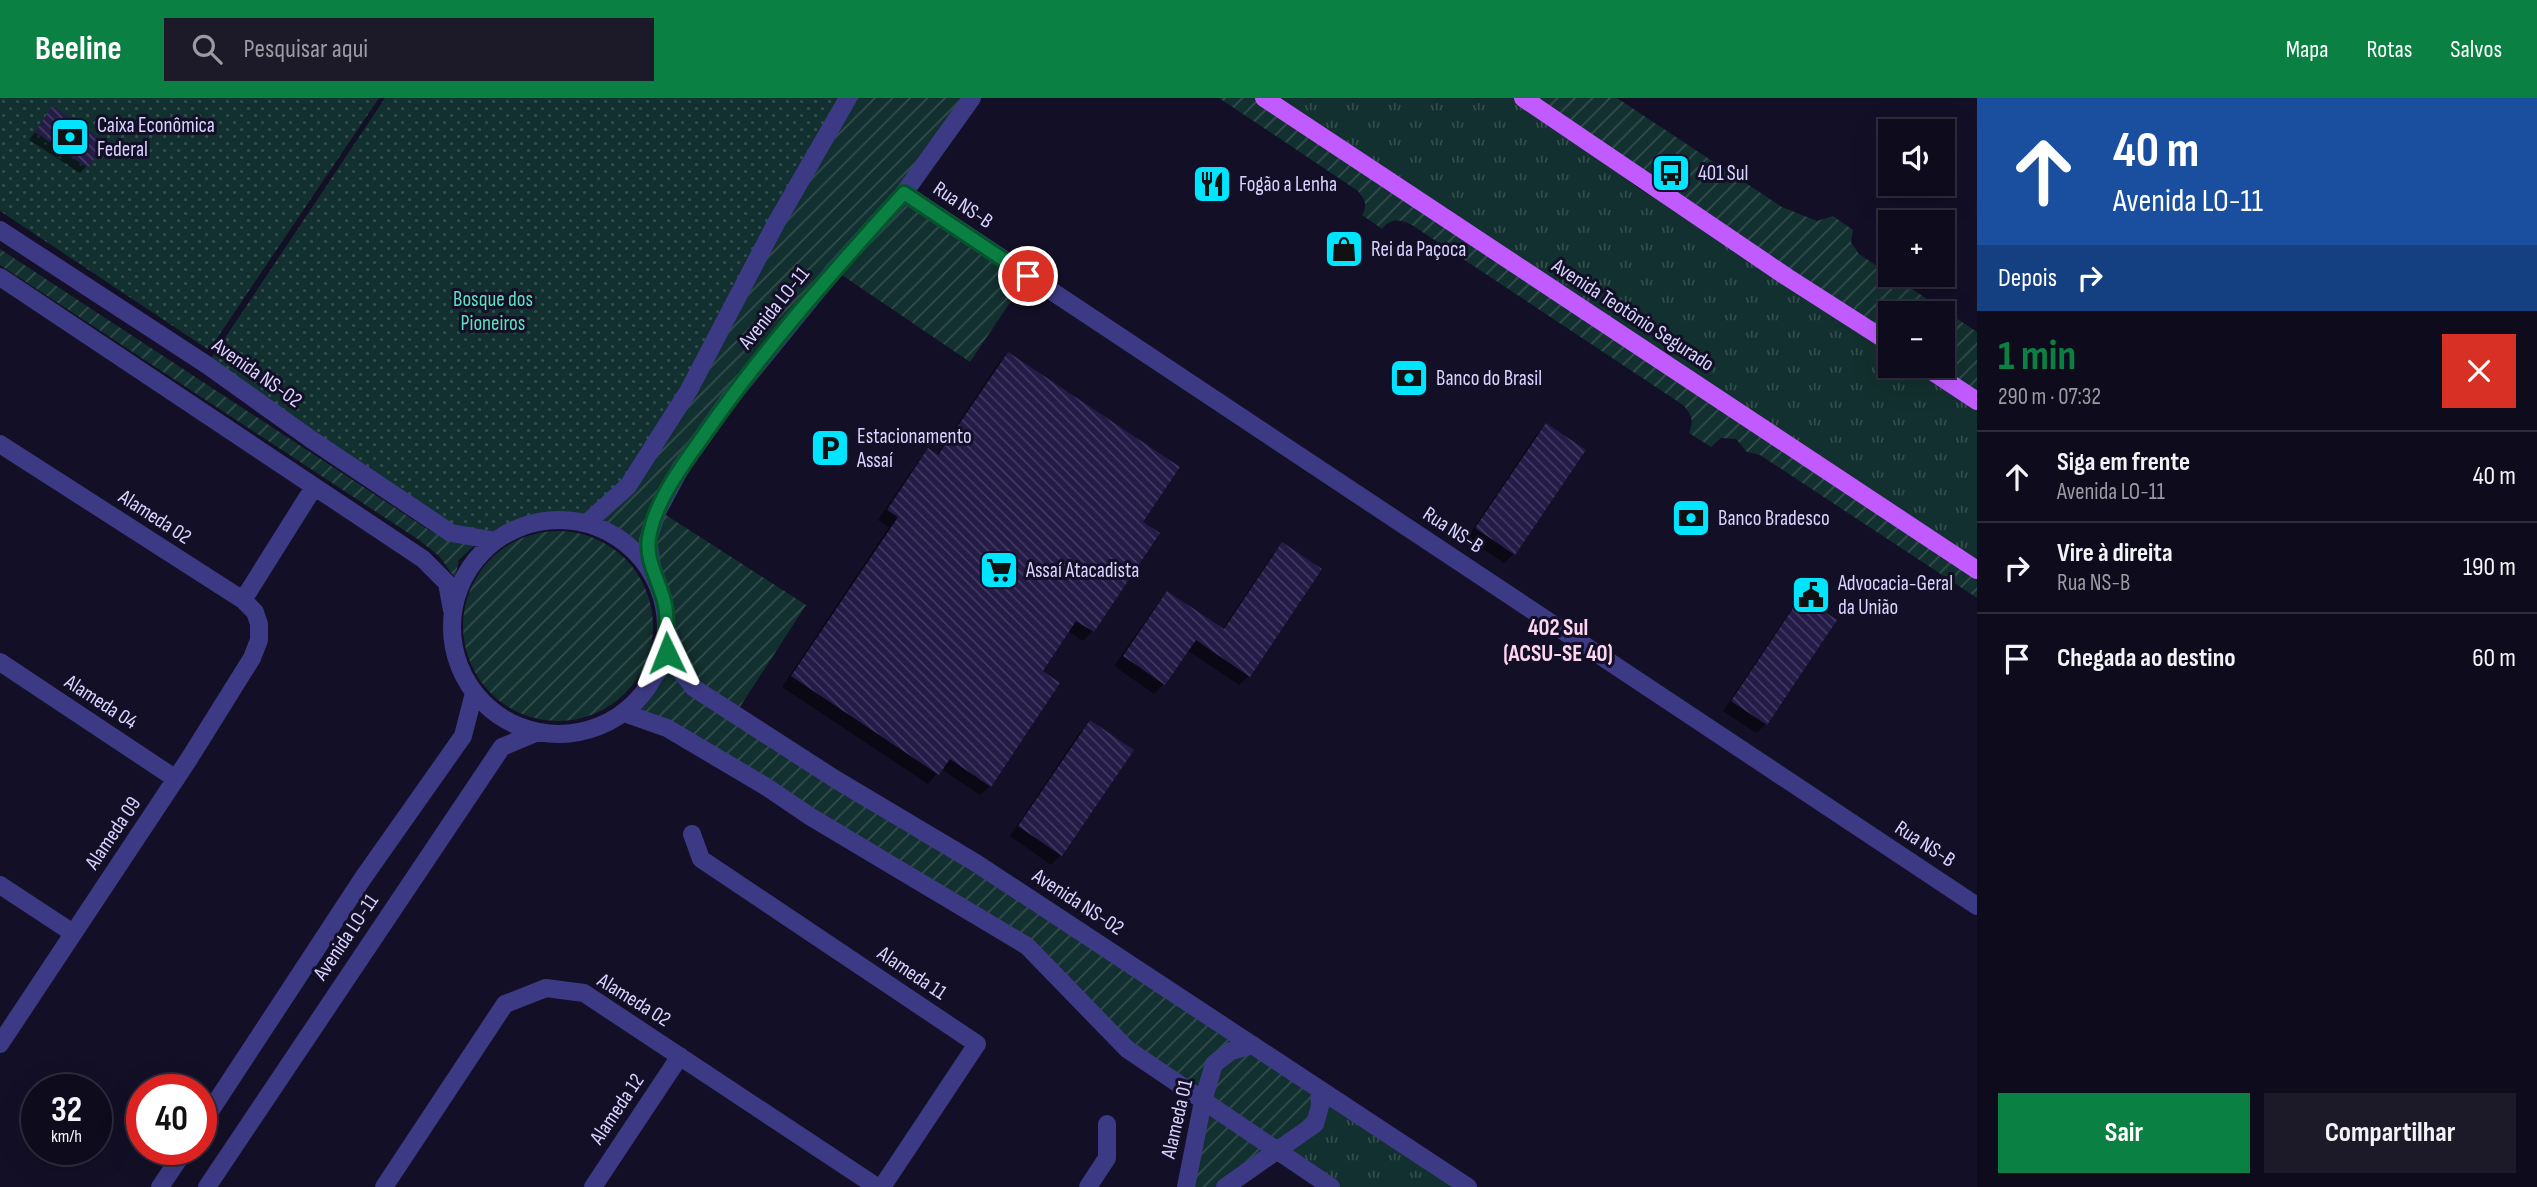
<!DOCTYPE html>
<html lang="pt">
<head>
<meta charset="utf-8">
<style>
  body { margin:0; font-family:"Sofia Sans Condensed",sans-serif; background:#1c1929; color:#f1f3f6; height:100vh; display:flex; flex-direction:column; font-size:26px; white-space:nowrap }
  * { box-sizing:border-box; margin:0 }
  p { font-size:23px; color:#9b9ba3 }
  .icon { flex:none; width:38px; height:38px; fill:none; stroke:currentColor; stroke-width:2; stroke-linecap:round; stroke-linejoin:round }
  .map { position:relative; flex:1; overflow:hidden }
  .drawer { display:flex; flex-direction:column; background:#0e0b1c; width:560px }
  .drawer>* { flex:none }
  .banner { background:#1a4fa0; color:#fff; overflow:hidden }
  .controls { position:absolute; left:1878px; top:21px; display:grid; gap:14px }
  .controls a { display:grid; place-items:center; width:77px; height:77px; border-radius:0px; background:#0e0b1c; box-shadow:0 7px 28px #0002,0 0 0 2px #2e2b3b; font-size:35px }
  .speed { position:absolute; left:21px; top:976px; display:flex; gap:14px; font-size:35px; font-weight:700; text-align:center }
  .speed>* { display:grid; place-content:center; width:91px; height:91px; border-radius:50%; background:#0e0b1c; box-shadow:0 7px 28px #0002,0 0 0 2px #2e2b3b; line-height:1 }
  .speed small { font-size:18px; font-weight:400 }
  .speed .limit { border:10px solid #d22; background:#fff; color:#111 }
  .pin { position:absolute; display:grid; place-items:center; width:60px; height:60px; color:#fff; margin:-30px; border:4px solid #fff; border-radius:50%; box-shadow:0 2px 7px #0007 }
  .me { position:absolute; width:77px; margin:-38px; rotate:358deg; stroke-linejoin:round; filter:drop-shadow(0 0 5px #0008) }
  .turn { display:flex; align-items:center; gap:24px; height:147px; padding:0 21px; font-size:32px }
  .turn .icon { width:91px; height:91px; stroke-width:2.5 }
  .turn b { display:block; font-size:49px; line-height:60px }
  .then { display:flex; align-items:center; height:66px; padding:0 21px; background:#0003; gap:14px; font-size:26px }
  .round { display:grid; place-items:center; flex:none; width:74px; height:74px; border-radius:0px; background:#1c1929 }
  .summary { display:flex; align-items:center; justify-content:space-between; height:119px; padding:0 21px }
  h1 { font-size:42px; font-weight:700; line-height:52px; color:#0b8043 }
  .cta { display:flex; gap:14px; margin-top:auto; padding:14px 21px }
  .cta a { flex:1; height:80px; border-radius:0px; background:#0b8043; color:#fff; font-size:28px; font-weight:700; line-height:80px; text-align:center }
  .cta a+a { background:#1c1929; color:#f1f3f6 }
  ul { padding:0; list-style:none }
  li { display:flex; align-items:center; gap:21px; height:91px; padding:0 21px; border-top:2px solid #2e2b3b }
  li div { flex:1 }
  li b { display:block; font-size:26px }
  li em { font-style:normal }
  header { display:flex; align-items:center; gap:42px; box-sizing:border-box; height:98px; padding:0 35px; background:#0b8043; color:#fff }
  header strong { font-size:33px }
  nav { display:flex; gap:38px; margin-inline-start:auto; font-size:24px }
  .search { width:490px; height:63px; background:#1c1929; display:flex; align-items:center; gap:18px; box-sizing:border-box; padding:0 24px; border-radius:0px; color:#9b9ba3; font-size:26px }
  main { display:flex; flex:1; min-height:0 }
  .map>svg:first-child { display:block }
  .grass { fill:url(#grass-tufts) }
  .park { fill:url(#park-dots) }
  .garden { fill:url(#garden-furrows) }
  .shadow { fill:#0007 }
  .building { fill:url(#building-back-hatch) }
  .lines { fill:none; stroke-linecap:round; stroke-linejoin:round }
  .minor { stroke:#3d3a85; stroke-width:18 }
  .major { stroke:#c25bff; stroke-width:18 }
  .route-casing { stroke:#07532c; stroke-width:18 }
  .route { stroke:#0b8043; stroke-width:12 }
  .labels { text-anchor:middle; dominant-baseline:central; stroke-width:6; stroke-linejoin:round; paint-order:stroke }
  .poi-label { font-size:21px; fill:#d9d4ff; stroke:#130f26; text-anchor:start }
  .street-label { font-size:21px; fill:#d9d4ff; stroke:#130f26 }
  .park-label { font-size:21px; fill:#5fe0c0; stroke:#130f26 }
  .neighbourhood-label { font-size:23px; font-weight:bold; fill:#ffd6f0; stroke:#130f26 }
</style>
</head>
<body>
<header>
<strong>Beeline</strong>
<div class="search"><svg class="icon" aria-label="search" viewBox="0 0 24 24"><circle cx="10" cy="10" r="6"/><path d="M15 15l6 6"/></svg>Pesquisar aqui</div>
<nav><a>Mapa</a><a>Rotas</a><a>Salvos</a></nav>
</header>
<main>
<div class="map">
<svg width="1977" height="1089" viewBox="0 0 1977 1089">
  <defs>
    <pattern id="grass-tufts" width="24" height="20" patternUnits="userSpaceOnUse" patternTransform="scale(1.75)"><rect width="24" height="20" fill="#12302f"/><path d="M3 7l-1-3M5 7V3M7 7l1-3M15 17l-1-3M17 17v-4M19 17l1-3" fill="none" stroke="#344d4e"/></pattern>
    <pattern id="park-dots" width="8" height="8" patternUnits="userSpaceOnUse" patternTransform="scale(1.75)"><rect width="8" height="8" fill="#12302f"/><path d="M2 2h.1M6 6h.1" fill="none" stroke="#344d4e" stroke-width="1.8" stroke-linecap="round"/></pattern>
    <pattern id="garden-furrows" width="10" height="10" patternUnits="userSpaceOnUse" patternTransform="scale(1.75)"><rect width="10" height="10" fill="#12302f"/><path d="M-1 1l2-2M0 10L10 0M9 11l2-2" fill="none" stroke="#344d4e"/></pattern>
    <pattern id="building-back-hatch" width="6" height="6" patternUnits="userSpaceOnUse" patternTransform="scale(1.75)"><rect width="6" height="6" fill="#241b47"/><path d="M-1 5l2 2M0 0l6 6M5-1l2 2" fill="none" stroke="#433b63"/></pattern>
  </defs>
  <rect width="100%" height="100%" fill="#130f26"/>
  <!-- grass -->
  <path class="grass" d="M1264,0h257l117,90 149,89 103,66v23h34l53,35v169z
    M1319,991l149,98h-137l-54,-37z"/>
  <!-- park -->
  <path class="park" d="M0,0h379l-170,252 -209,-139z
    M385,0h462l-219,388 -40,36 -40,-1 -57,19 -40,-7 -244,-168z"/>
  <!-- garden -->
  <path class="garden" d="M848,0h124l-68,94 124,84 -58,86 -134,-91 -106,127 -72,112 148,95 -70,108 583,376 -4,35 -90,63h-39l17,-86 -76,-52 -100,-103 -400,-232 40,-61 -2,-47 -13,-40 -35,-28 -29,-16 40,-36z
    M1219,0h45l713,472v28l-217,-143 -13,-3 -11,-13 -15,-1 -10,9 -22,-14c5,-13 3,-18 -6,-28l-271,-180c-12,-6 -21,-7 -30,4l-20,-14c6,-10 3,-15 -4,-24z
    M1524,0h93l165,109 35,14 16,-5 20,14 -2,12 8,12 118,78v69l-53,-35h18v-53h-52v30z
    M0,151l429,281 23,11 25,2 -18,17 -4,18 -16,-22 -20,-16 -419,-275z
    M463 528a95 95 0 1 1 190 0a95 95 0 1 1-190 0Z"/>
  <!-- shadow -->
  <path class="shadow" d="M52,10l35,58 -7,7 -51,-33z
    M1008,256l133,168 17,11 -66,98 -9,10 -15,-10 -28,41 -50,114 -10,9 -39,-26 -13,15 -146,-97 107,-160 -11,-7 41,-60 9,-10 8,6 62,-92z
    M1546,328l-32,128 -10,9 -37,-25 69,-103z
    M1283,447l-34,131 -10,9 -52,-35 -23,34 -10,10 -40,-28 44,-63 9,-9 55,36 51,-76z
    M1801,500l-35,126 -10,9 -33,-22 69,-103z
    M1090,625l-29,132 -10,10 -41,-29 70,-104z"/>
  <!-- building -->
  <path class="building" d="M52,8l54,36 -18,26 -53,-36z
    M1008,254l172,115 -37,55 17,11 -66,99 -18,-11 -33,50 17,12 -69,104 -41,-28 -11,16 -148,-99 107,-159 -11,-7 41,-62 10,7z
    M1546,325l40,27 -71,105 -40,-27z
    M1282,444l40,27 -72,108 -54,-37 -31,45 -42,-29 44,-65 57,38z
    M1801,498l36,24 -70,105 -36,-24z
    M1090,622l44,30 -72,106 -44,-30z"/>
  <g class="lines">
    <!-- minor -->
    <path class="minor" d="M904,95l1073,713
      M0,132l207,135 105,75 139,93 40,7
      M0,179l423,282 24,24 5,27
      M0,346l243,156 12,12 4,12v16l-7,18 -63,101 -189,285
      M452 529a107 107 0 1 1 214 0a107 107 0 1 1-214 0Z
      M588,424l40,-36 61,-96 86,-165 73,-127
      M652,468l-4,-26 10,-30 23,-43 49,-69 105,-129 69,-76 68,-95
      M243,502l71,-113
      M667,555l27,35 141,91 141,84 492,324
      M0,564l176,117
      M627,616l40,14 98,58 46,31 216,129 100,103 204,138
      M692,736l9,25 276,185 -95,143
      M0,787l73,48
      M201,1027l162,-247 100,-142 10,-39
      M160,1089l25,-37
      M207,1089l295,-440 36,-15
      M384,1089l121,-183 41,-16 38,5 293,194
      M593,1089l87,-131
      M1088,1089l19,-29v-34
      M1186,1089l17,-86 11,-37 17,-13 22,-6
      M1225,1089l90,-63 5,-18 -1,-17"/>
    <!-- major -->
    <path class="major" d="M1264,0l713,472
      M1523,0l264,179 103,66
      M1924,268l53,35"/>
  </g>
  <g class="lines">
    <!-- route casing -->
    <g class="route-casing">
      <path id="route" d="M667,555c-1,-15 1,-32 -2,-48 -4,-21 -20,-44 -16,-67 6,-37 33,-72 55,-103 60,-86 130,-165 200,-242l124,83"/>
    </g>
    <!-- route -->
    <use href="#route" class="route"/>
  </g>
  <!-- icons -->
  <defs>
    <g id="bank-square" transform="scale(2.0125)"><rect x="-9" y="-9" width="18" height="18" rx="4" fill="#00e5ff" stroke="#130f26"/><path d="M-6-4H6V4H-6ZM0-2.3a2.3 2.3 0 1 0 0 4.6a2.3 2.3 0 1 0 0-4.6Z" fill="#111"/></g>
    <g id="bus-square" transform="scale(2.0125)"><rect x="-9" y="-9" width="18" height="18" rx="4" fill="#00e5ff" stroke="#130f26"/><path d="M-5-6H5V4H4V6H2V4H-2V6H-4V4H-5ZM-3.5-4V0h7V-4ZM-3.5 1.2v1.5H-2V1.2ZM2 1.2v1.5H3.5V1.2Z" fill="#111"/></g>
    <g id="restaurant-square" transform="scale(2.0125)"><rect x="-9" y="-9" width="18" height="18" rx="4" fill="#00e5ff" stroke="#130f26"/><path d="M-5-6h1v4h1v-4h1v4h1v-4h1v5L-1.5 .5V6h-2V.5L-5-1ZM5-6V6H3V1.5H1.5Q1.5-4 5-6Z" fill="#111"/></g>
    <g id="shop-square" transform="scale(2.0125)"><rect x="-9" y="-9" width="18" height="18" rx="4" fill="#00e5ff" stroke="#130f26"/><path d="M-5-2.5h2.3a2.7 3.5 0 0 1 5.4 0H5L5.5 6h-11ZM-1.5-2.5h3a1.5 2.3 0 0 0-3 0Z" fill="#111"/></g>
    <g id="parking-square" transform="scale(2.0125)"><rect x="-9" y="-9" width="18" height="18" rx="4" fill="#00e5ff" stroke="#130f26"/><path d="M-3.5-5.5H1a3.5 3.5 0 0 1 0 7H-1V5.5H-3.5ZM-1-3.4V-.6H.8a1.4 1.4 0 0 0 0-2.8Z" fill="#111"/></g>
    <g id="supermarket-square" transform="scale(2.0125)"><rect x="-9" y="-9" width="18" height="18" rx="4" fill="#00e5ff" stroke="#130f26"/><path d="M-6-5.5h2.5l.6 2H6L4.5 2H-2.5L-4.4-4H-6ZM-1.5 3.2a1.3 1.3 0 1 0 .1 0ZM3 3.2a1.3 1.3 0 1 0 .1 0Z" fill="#111"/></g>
    <g id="civic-square" transform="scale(2.0125)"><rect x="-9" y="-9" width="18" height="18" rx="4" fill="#00e5ff" stroke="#130f26"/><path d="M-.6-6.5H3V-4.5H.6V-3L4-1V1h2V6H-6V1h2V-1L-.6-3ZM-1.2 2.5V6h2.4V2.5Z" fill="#111"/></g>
  </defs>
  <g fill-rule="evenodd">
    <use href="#bank-square" x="70" y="39"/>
    <use href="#bus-square" x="1671" y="75"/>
    <use href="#restaurant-square" x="1212" y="86"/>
    <use href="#shop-square" x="1344" y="151"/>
    <use href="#bank-square" x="1409" y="280"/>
    <use href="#parking-square" x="830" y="350"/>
    <use href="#bank-square" x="1691" y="420"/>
    <use href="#supermarket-square" x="999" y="472"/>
    <use href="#civic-square" x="1811" y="497"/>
  </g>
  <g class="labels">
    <!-- poi labels -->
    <g class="poi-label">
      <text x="97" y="27">Caixa Econômica<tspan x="97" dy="24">Federal</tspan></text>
      <text x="1698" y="75">401 Sul</text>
      <text x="1239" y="86">Fogão a Lenha</text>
      <text x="1371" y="151">Rei da Paçoca</text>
      <text x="1436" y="280">Banco do Brasil</text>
      <text x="857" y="338">Estacionamento<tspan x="857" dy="24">Assaí</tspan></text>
      <text x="1718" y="420">Banco Bradesco</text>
      <text x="1026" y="472">Assaí Atacadista</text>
      <text x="1838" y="485">Advocacia-Geral<tspan x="1838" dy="24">da União</tspan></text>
    </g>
    <!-- street labels -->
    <g class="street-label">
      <text transform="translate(963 107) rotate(34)">Rua NS-B</text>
      <text transform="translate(774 210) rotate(-51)">Avenida LO-11</text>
      <text transform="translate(1633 217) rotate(33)">Avenida Teotônio Segurado</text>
      <text transform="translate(257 275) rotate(35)">Avenida NS-02</text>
      <text transform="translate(155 419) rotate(33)">Alameda 02</text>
      <text transform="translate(1453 432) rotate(33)">Rua NS-B</text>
      <text transform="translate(101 604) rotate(33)">Alameda 04</text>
      <text transform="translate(113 735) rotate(-56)">Alameda 09</text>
      <text transform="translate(1925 746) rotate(33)">Rua NS-B</text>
      <text transform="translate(1078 804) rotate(33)">Avenida NS-02</text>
      <text transform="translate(346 839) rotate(-56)">Avenida LO-11</text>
      <text transform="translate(912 875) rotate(34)">Alameda 11</text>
      <text transform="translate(634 902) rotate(32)">Alameda 02</text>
      <text transform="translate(617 1011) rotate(-56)">Alameda 12</text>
      <text transform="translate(1177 1021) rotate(-77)">Alameda 01</text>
    </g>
    <!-- park labels -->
    <g class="park-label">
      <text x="493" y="201">Bosque dos<tspan x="493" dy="24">Pioneiros</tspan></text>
    </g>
    <!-- neighbourhood labels -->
    <g class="neighbourhood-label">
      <text x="1558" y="530">402 Sul<tspan x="1558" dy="26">(ACSU-SE 40)</tspan></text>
    </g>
  </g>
</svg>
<div class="controls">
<a><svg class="icon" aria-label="sound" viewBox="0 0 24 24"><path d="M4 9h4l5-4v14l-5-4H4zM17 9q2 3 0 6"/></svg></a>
<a>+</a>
<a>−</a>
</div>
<div class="speed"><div>32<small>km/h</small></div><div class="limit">40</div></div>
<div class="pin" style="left:1028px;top:178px;background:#d93025"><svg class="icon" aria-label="arrive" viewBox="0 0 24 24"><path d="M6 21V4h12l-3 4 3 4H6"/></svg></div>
<svg class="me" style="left:667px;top:555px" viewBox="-20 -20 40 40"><path d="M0-17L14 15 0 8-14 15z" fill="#0b8043" stroke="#fff" stroke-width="4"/></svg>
</div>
<section class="drawer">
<div class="banner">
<div class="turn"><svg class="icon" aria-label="ahead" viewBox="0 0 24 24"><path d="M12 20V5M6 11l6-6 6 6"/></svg><div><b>40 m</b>Avenida LO-11</div></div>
<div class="then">Depois<svg class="icon" aria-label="right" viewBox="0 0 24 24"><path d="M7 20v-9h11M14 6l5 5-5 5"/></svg></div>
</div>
<div class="summary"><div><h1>1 min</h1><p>290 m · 07:32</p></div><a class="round" style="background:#d93025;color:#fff"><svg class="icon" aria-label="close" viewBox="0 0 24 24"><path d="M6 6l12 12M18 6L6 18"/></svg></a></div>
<ul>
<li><svg class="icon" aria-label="ahead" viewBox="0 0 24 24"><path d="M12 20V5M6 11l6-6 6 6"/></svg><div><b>Siga em frente</b><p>Avenida LO-11</p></div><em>40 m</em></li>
<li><svg class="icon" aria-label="right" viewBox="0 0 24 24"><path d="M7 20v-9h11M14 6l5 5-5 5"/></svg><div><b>Vire à direita</b><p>Rua NS-B</p></div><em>190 m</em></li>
<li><svg class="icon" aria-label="arrive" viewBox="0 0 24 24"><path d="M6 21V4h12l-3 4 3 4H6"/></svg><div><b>Chegada ao destino</b></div><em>60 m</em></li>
</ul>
<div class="cta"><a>Sair</a><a>Compartilhar</a></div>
</section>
</main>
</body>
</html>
